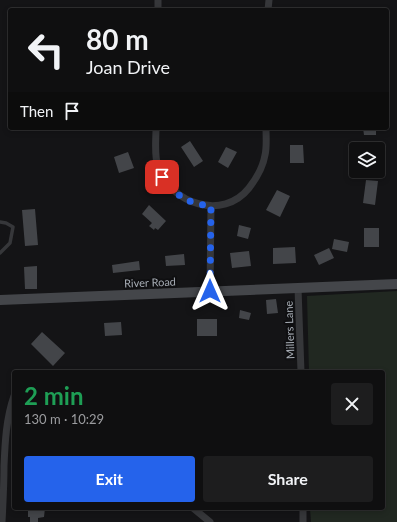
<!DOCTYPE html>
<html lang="en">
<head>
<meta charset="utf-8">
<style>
  body { margin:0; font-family:Lato,sans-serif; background:#1d1d1e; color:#f1f3f6; height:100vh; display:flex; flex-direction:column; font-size:15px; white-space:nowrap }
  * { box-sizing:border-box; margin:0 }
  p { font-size:13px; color:#9b9c9f }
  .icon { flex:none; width:22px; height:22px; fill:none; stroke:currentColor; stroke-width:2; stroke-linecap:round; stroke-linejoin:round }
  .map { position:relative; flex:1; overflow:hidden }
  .side { position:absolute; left:12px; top:370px; width:373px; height:140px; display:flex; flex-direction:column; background:#0f0f10; border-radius:4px; box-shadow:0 2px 6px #0003,0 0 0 1px #2f2f30 }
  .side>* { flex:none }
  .guide { position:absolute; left:8px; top:8px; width:381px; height:122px; border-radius:4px; box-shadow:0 2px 6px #0003,0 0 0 1px #2f2f30; background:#0f0f10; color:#f1f3f6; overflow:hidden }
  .fabs { position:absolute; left:349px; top:142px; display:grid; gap:8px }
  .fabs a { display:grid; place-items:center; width:36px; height:36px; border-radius:4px; background:#0f0f10; box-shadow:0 2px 6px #0003,0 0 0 1px #2f2f30; font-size:20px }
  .pin { position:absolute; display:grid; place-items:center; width:34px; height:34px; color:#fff; margin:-17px; border-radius:8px; box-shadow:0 2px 6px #0006 }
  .me { position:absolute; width:44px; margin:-22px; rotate:0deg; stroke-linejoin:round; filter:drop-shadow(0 0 3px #0008) }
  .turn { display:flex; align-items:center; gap:14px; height:84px; padding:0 12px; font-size:18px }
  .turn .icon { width:52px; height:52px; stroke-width:2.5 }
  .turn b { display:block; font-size:28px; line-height:34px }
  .then { display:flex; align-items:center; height:38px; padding:0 12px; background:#0003; gap:8px; font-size:15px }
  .round { display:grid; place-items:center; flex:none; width:42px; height:42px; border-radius:4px; background:#1d1d1e }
  .overview { display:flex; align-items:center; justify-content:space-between; height:68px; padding:0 12px }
  h1 { font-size:24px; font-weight:700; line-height:30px; color:#1e9e55 }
  .primary-button { display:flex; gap:8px; margin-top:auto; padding:8px 12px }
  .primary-button a { flex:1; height:46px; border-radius:4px; background:#2563eb; color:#fff; font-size:16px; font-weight:700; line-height:46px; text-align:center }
  .primary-button a+a { background:#1d1d1e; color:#f1f3f6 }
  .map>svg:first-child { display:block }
  .green { fill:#212821 }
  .building { fill:#434549 }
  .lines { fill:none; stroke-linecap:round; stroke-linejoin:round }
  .lane { stroke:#36373a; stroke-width:3.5 }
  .street { stroke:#36373a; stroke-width:7 }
  .secondary { stroke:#44464a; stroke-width:10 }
  .route { stroke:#2563eb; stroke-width:7; stroke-dasharray:0 12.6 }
  .labels { text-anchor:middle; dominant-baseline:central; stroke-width:4; stroke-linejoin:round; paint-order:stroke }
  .street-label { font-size:11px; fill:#a7adb5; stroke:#0f0f11 }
</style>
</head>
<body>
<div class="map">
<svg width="397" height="522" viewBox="0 0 397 522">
  <rect width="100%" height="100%" fill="#141416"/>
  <!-- green -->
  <path class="green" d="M397,291v231h-86l-1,-14h73v-136h-74l-2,-76z"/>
  <!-- building -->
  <path class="building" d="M363,128h13v7h-12z
    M190,141l13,20 -9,6 -13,-20z
    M290,145h13l1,18h-14z
    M226,147l11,5 -9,16 -10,-6z
    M128,152l6,16 -15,5 -5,-16z
    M366,180l12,1 -3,24 -12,-2z
    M277,190l13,6 -10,21 -14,-7z
    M149,205l17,16 -8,9 -3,-2 -1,2 -5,-4 3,-3 -10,-9z
    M35,209l3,36 -13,1 -3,-36z
    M239,225l12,3 -3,11 -11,-3z
    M364,228h15v19h-15z
    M334,239l15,3 -2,10 -15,-3z
    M295,247l1,16 -23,1v-16z
    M329,248l5,10 -15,7 -5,-10z
    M249,251l2,15 -19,2 -2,-15z
    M184,254l1,11 -19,1 -1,-10z
    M139,261l1,9 -27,3 -1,-8z
    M37,266v23h-12l-1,-22z
    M276,299l2,14 -11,1 -1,-14z
    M240,310l11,3 -2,7 -10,-2z
    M197,319h20v17h-20z
    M121,322l1,13 -17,1 -1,-13z
    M42,332l23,21 -12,13 -22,-22z
    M31,508h14l-1,9 -6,1v4h-8v-5h-2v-7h3z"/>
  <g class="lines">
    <!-- lane -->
    <path class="lane" d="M0,222l6,1 7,4 -3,16 -10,10"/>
    <!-- street -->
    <path class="street" d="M158,10v-10
      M268,10l1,-10
      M156,128c0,13 -2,27 2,39 13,37 65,54 91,21 7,-9 14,-21 16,-33 2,-8 1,-18 1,-27
      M298,288l3,84
      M210,291l1,-85
      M193,508l17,14
      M303,508v14
      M2,522c1,-19 2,-37 2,-56 1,-23 2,-47 10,-70"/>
    <!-- secondary -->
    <path class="secondary" d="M0,300l397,-16"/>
  </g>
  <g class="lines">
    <!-- route -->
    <path class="route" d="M162,177c14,19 25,26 49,29l-1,85"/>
  </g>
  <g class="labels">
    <!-- street labels -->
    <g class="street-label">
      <text transform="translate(150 282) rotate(-2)">River Road</text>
      <text transform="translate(289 330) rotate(-92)">Millers Lane</text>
    </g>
  </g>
</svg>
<div class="fabs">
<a><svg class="icon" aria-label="layers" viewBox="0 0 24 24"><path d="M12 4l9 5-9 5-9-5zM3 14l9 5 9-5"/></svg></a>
</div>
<div class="pin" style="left:162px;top:177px;background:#d93025"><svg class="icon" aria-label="arrive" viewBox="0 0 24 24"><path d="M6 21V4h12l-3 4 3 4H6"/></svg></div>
<svg class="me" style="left:210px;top:291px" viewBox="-20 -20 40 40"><path d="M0-17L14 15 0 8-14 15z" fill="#2563eb" stroke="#fff" stroke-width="4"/></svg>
<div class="guide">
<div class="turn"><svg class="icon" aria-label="left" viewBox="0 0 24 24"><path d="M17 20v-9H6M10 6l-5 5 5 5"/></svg><div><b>80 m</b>Joan Drive</div></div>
<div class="then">Then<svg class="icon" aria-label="arrive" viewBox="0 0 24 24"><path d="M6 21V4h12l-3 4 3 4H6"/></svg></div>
</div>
<section class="side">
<div class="overview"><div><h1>2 min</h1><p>130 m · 10:29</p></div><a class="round"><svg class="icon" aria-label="close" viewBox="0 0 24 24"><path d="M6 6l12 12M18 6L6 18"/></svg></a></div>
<div class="primary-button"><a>Exit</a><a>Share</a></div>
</section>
</div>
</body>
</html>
